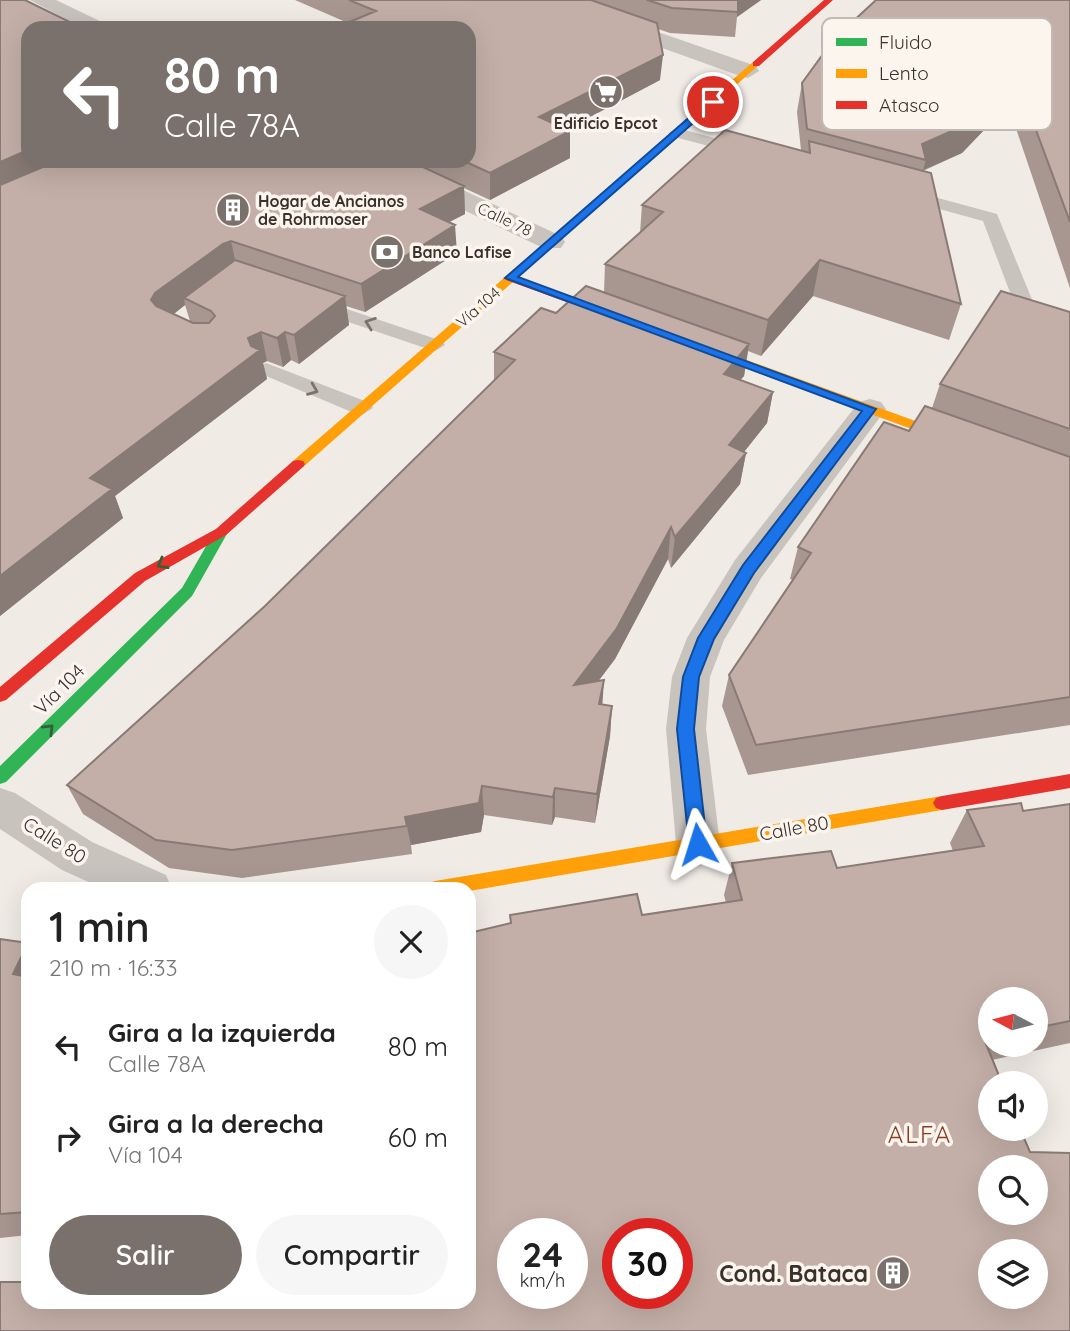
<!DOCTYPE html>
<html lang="es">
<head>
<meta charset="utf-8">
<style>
  body { margin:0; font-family:Quicksand,sans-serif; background:#f6f6f6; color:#222; height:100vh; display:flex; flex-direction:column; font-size:26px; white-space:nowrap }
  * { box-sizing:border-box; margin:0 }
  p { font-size:23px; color:#767676 }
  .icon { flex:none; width:38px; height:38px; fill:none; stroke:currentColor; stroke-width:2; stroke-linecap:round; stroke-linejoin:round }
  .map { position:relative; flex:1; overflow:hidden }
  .sheet { position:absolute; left:21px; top:882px; width:455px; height:427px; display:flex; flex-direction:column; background:#fff; border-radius:21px; box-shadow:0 7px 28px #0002 }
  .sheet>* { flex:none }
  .hud { position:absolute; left:21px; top:21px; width:455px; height:147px; border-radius:21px; box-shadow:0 7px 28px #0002; background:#7a716c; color:#fff; overflow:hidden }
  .needle { width:46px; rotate:277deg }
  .tools { position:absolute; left:978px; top:987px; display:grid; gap:14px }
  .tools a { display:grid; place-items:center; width:70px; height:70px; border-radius:50%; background:#fff; box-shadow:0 7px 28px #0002; font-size:35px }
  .speed { position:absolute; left:497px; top:1218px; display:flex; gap:14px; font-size:35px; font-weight:700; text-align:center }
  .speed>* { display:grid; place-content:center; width:91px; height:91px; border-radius:50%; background:#fff; box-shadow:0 7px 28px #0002; line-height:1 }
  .speed small { font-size:18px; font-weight:400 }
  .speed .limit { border:10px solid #d22; background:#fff; color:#111 }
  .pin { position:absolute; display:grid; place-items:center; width:60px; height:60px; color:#fff; margin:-30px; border:4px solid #fff; border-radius:50%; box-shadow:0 2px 7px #0007 }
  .me { position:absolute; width:77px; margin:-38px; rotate:354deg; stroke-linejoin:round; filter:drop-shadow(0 0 5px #0008) }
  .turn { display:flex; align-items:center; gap:24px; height:147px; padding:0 28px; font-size:32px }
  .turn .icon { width:91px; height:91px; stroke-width:2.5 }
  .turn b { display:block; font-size:49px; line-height:60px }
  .round { display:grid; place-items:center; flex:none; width:74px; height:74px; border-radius:37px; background:#f6f6f6 }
  .head { display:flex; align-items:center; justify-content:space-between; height:119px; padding:0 28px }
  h1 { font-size:42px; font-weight:600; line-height:52px }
  .primary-button { display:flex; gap:14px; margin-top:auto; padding:14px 28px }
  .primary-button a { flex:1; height:80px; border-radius:42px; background:#7a716c; color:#fff; font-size:28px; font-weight:600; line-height:80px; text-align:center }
  .primary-button a+a { background:#f6f6f6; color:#222 }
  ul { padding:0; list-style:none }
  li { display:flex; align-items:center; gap:21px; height:91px; padding:0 28px }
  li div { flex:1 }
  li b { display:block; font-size:26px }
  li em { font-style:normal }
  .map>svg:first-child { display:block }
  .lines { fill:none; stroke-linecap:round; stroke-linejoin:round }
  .lane { fill:#c9c3be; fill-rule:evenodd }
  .street { fill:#c9c3be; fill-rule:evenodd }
  .fast { fill:#30b455; fill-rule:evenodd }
  .slow { fill:#ff9f0a; fill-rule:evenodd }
  .jam { fill:#e5322d; fill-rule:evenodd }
  .wall { fill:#a89690; fill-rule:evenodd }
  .shaded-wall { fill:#887a75 }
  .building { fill:#c3afa7; stroke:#887a75; stroke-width:2; fill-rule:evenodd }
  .oneway { stroke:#7b726d }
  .oneway2 { stroke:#375e3a }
  .route { fill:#1a73e8; stroke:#114b97; stroke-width:2 }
  .labels { text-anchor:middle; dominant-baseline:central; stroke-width:7; stroke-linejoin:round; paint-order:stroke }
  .far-poi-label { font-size:16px; font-weight:bold; fill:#3b302b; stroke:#fbf5ee; text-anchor:start }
  .far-street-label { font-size:16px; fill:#3b302b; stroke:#fbf5ee }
  .street-label { font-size:19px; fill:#3b302b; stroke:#fbf5ee }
  .near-poi-label { font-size:23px; font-weight:bold; fill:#3b302b; stroke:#fbf5ee; text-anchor:end }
  .near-neighbourhood-label { font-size:24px; letter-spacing:2px; fill:#8c3b22; stroke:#fbf5ee }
  .key { fill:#fbf5ee; stroke:#c1bab4; stroke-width:2 }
  .key-label { font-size:19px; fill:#3b302b }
</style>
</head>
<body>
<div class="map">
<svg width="1070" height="1331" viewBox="0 0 1070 1331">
  <rect width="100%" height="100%" fill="#f0ebe5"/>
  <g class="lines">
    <!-- lane -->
    <path class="lane" d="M677,128l75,20 2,3 -8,5 -75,-20 -2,-3z
      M905,189l92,25 43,105 -3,4 -7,2 -10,-6 -37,-98 -84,-23 -3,-4 3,-4z
      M314,298l128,43 3,4 -10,6 -7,-2 -121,-41 -3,-4 3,-4z
      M266,363l104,40 3,5 -11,7 -8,-2 -95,-40 -3,-4z"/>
    <!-- street -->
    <path class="street" d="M30,0h26l50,24 3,4h-26z
      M537,0h29l190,66 3,5 -11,7 -8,-2 -200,-72z
      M369,161h32l160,75 4,6 -4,6h-18l-171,-82z
      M870,399l11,3 5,7 -125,169 -37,62 -14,37 -4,52 14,115 -7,13 -15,6 -15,-6 -7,-13 -10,-115 6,-52 15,-39 48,-78 124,-158z
      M0,788l15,5 77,49 74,33 6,14h-68l-42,-19 -62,-41z"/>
    <!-- fast -->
    <path class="fast" d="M221,527l7,5 -36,64 -186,186 -6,2v-18l182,-178 34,-59z"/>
    <!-- slow -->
    <path class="slow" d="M753,62l7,2 -457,403h-10l-2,-3 2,-3z
      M697,342l271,98 2,3 -7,4 -5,-1 -265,-97v-6z
      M942,796l6,2 3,5 -3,5 -6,2 -473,81v-2h-43l3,-6 6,-2z"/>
    <!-- jam -->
    <path class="jam" d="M824,0h9l-74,66h-6v-4z
      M510,275l114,41 2,2 -2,2h-8l-110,-40 -2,-2z
      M298,460l5,1 2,3 -2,3 -77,68 -81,46 -139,119 -6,2v-15l135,-114 81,-44 77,-68z
      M1070,774v14l-128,22 -6,-2 -3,-5 3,-5 6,-2z"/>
  </g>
  <!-- wall -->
  <path class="wall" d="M0,0l28,161h441l-121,-138 -53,-23h466l-24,17 -2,20 -65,-4 -12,-4 2,51 -93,49 3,29 -80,42 -26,-12 1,26 -16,8 8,31 -92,59 -19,-6 3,19 -50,39 -8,-4 -8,7 -16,-6 -4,2 4,16 -152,117 8,22 -123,98zM185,305l5,16 -16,-7z
    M1070,0v288l-62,-183 -46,48 -39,18 38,133 -12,36 -136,-44 -52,60 -13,-5 -4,25 -4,4 33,12 -6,31 -23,29 2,1 -6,31 -69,84 -3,-9 -53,100 -17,22 4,23 10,2 -2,30 -15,87 -40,-6 -3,8 -68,-10 -3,17 -70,13 1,9 -170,24 -73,-10 -86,-54 -16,-29 198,-179 229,-225v-29l62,-39 48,-20 1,-29 35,-31 2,-28 159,-55 -4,-38 5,-29z
    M1070,312v413l-322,50 -26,-69 7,-31 64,-95 -3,-1 8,-32 111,-116 23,-23 8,-24z
    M1070,804v239l-78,17 -523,242 41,-379v-8h132l84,-12 -2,-8 8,-32 105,5 116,-17 -3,-8 17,-33 56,1zM990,999h46v46h-46z
    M0,939l28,5v291l-28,3z"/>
  <!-- shaded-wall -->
  <path class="shaded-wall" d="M738,0h23l-24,17z
    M663,55l-3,25 -121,64v-27z
    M1016,76l-8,29 -46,48 -39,17 3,-10 -4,-16z
    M570,131v27l-80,42v-27z
    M28,150v11h46l-74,33v-32z
    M464,186l1,28 -43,22 -2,-27z
    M455,225l2,28 -92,59 -4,-28z
    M231,241l6,28 -53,29 1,7 -22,17 -12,-22 4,-7 68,-49z
    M820,260l-7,36 -52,60 7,-36z
    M345,296l4,29 -50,39 -5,-29z
    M261,332l6,29 -4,2 4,16 -152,117 8,22 -123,98v-40l90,-98 158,-140z
    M285,332l6,28 -8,7 -6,-29z
    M749,344l-5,32 -25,29 5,-31z
    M773,392l-6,31 -43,54 5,-32z
    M746,453l-6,31 -69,84 4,-31z
    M671,527l-3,32 -53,100 -42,56 1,-30z
    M604,680l-2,30 -3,-6z
    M612,706l-2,30 -15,87 2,-29z
    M482,786l2,29 -3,17 -70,13 -6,-28z
    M555,788v29l-3,8 1,-28z
    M28,944v49l-15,-19z"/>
  <!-- building -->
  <path class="building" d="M0,0h25l57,28h-54v122l-28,12z
    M349,0h242l66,23 6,32 -124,62 31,14 -80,42 -26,-12h5v-133h-134l41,-17z
    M647,0h91v12l-66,-4z
    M876,0h194v222l-54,-146 -46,47 -48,21 4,16 -119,-31 -5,-46 32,-44z
    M725,130l85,23 -1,-12 122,32 30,131 -141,-44 -52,60 -163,-56 58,-52 -21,-7z
    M57,161h353l54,25 -44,23 35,16 -94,59 -130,-43 -8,3 -68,49 -4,7 5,6 37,17h16l6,-7 -4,-5 -27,-13 51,-38 110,36 -51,39 -9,-3 -8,6 -16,-6 -13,6 3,8 9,4 -170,128 22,11 -112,87v-391z
    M586,286l163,58 -25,30 49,18 -44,53 17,8 -71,84 -4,-10 -54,101 -43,57 30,-5 -5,24 13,2 -15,88 -42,-6 -2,9 -71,-11 -3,17 -74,14 2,9 -175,24 -76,-10 -89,-55 198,-179 250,-246 -21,-8 47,-44 15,5z
    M1001,291l69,21v117l-130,-45z
    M925,406l145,51v240l-314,48 -27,-70 82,-122 -13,-6 86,-125 25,9z
    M1021,803l2,8 47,-7v217l-34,7v-29h-46v38l-6,2 18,44h-12v46h30l10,23 40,1v178h-1070v-49h28v20h441v-369l42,-10 -1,-8 127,-21 5,21 100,-15 -10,-37 99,-12 6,17 147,-22 -17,-36zM990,1167h46v46h-46zM513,1234h59v59h-59zM618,1234h59v59h-59zM990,1251h46v46h-46z
    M0,939l28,4 -15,31 15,3v235l-28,2z"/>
  <!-- one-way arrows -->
  <defs><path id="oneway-chevron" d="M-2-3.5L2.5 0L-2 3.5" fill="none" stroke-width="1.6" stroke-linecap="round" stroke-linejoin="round" transform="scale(1.75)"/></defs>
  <g class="oneway">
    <use href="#oneway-chevron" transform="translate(370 323) rotate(-160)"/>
    <use href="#oneway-chevron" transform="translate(313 390) rotate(22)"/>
  </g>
  <g class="oneway2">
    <use href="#oneway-chevron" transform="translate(162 564) rotate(151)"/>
    <use href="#oneway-chevron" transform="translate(49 729) rotate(-45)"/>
  </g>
  <!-- route -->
  <path class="route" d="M709,100l8,2 -199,175 358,132 -122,164 -40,66 -15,38 -5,52 13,115 -9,8 -9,-8 -12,-115 6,-52 15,-39 45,-73 119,-154 -357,-133z"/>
  <!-- icons -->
  <defs>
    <g id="supermarket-disc" transform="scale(1.75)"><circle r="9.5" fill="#7a716c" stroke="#fbf5ee"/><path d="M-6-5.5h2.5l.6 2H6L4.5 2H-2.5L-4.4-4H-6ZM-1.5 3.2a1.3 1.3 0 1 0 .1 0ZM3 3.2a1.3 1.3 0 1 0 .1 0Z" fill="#fff"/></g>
    <g id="building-disc" transform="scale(1.75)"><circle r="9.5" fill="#7a716c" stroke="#fbf5ee"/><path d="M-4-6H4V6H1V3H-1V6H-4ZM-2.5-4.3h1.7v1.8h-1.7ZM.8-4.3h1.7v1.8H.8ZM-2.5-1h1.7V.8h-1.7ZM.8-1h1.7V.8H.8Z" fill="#fff"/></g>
    <g id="bank-disc" transform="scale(1.75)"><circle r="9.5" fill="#7a716c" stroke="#fbf5ee"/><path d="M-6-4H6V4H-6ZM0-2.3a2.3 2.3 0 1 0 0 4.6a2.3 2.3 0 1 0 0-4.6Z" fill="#fff"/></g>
  </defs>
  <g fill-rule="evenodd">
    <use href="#supermarket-disc" x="606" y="92"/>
    <use href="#building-disc" x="233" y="210"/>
    <use href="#bank-disc" x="387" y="252"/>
    <use href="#building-disc" x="893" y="1273"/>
  </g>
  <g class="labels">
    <!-- far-poi labels -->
    <g class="far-poi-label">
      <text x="606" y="123" text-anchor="middle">Edificio Epcot</text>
      <text x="258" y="201">Hogar de Ancianos<tspan x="258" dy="18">de Rohrmoser</tspan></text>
      <text x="412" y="252">Banco Lafise</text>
    </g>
    <!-- far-street labels -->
    <g class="far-street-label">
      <text transform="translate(505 219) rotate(25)">Calle 78</text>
      <text transform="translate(478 307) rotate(-41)">Vía 104</text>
    </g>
    <!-- street labels -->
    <g class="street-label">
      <text transform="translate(59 689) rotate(-45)">Vía 104</text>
      <text transform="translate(794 828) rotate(-10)">Calle 80</text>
      <text transform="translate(55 840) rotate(32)">Calle 80</text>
    </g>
    <!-- near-poi labels -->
    <g class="near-poi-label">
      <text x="868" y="1273">Cond. Bataca</text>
    </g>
    <!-- near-neighbourhood labels -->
    <g class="near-neighbourhood-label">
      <text x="920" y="1134">ALFA</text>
    </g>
  </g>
  <!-- legend -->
  <rect x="822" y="18" width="230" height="112" rx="10" class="key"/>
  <rect x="836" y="38" width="31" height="8" fill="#30b455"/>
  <rect x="836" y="69" width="31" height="9" fill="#ff9f0a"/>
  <rect x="836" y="101" width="31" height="8" fill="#e5322d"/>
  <g class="key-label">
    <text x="879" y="49">Fluido</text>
    <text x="879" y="80">Lento</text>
    <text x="879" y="112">Atasco</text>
  </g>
</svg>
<div class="tools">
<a><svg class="needle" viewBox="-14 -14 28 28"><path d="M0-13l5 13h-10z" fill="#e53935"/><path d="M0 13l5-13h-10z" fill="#767676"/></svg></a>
<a><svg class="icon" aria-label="sound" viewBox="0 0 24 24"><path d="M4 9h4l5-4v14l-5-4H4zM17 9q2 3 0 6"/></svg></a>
<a><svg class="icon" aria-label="search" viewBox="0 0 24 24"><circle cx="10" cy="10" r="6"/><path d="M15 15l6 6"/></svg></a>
<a><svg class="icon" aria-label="layers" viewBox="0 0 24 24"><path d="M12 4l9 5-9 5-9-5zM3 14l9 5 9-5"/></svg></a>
</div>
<div class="speed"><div>24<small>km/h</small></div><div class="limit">30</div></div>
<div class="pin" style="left:713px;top:102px;background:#d93025"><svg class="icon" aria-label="arrive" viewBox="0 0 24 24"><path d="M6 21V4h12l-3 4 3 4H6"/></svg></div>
<svg class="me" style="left:698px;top:844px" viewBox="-20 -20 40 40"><path d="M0-17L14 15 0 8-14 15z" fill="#1a73e8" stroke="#fff" stroke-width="4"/></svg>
<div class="hud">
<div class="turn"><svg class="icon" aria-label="left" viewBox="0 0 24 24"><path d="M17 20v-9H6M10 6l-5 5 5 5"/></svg><div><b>80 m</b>Calle 78A</div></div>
</div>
<section class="sheet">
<div class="head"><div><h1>1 min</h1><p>210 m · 16:33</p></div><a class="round"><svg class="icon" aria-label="close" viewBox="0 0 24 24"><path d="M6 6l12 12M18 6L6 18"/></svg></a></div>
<ul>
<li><svg class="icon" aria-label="left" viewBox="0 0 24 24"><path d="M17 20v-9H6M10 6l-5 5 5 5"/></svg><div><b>Gira a la izquierda</b><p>Calle 78A</p></div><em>80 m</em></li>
<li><svg class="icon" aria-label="right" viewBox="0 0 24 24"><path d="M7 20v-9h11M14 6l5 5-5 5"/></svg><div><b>Gira a la derecha</b><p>Vía 104</p></div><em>60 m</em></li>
</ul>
<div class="primary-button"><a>Salir</a><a>Compartir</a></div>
</section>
</div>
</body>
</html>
